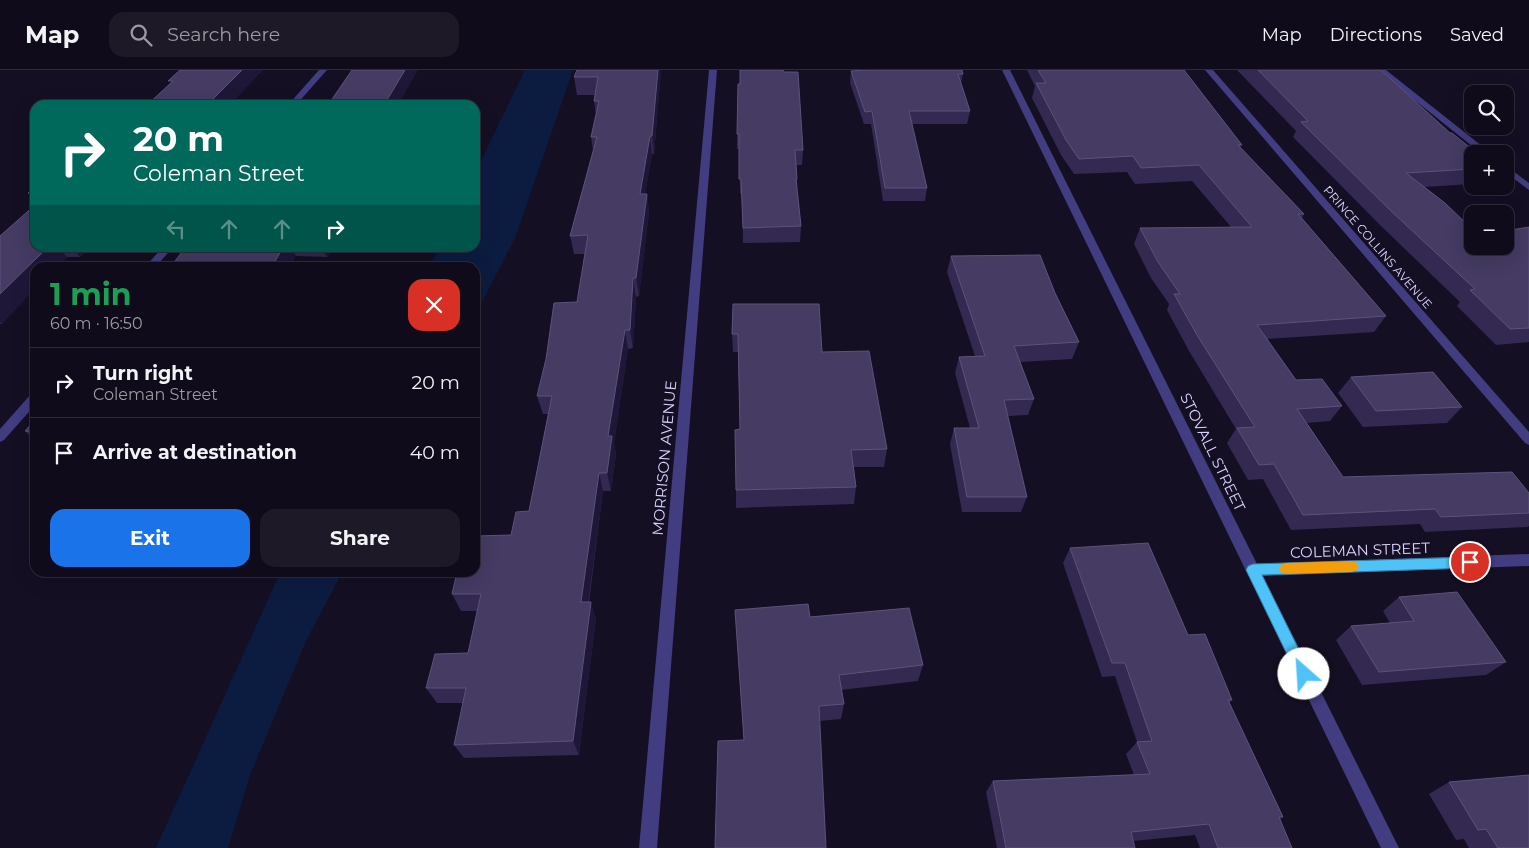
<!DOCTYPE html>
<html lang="en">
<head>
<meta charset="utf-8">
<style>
  body { margin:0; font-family:Montserrat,sans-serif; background:#1d1927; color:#f1f3f6; height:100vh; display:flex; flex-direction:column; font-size:19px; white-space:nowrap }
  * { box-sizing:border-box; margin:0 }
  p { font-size:16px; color:#9b9ba2 }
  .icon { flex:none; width:28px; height:28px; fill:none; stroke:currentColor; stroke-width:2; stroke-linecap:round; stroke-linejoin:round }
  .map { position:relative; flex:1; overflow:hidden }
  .sheet { position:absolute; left:30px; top:192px; width:450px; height:315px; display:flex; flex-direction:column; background:#0f0b1a; border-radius:15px; box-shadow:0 5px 20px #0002,0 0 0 1px #2f2b39 }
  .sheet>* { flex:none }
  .top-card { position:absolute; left:30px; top:30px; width:450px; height:152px; border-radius:15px; box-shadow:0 5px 20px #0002,0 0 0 1px #2f2b39; background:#00695c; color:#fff; overflow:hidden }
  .tools { position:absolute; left:1464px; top:15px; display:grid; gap:10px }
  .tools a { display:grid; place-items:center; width:50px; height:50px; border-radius:10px; background:#0f0b1a; box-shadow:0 5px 20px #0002,0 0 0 1px #2f2b39; font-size:25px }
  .pin { position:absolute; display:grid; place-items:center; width:42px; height:42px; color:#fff; margin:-21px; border:2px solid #fff; border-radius:50%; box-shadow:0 1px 5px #0007 }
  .me { position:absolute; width:55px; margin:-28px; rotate:334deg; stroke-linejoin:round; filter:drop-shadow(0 0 4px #0008) }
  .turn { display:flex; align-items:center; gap:18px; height:105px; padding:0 20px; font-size:22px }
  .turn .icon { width:65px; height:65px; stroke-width:2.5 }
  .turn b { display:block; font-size:35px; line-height:42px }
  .lanes { display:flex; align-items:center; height:48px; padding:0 20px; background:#0003; justify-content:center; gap:25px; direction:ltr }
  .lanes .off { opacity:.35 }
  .round { display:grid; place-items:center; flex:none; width:52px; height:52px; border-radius:15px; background:#1d1927 }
  .head { display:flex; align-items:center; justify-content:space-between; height:85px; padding:0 20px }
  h1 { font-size:30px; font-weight:700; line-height:38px; color:#1e9e55 }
  .button { display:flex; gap:10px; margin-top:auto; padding:10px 20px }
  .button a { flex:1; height:58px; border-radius:15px; background:#1a73e8; color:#fff; font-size:20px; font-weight:700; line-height:58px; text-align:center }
  .button a+a { background:#1d1927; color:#f1f3f6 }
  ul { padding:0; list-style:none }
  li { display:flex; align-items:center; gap:15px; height:70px; padding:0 20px; border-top:1px solid #2f2b39 }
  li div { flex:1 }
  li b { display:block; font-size:19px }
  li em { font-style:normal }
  header { display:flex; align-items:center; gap:30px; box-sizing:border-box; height:70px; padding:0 25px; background:#0f0b1a; border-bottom:1px solid #2f2b39 }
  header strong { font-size:24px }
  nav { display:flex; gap:28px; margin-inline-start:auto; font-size:18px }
  .search { width:350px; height:45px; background:#1d1927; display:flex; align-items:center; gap:12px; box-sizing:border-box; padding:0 18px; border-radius:15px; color:#9b9ba2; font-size:19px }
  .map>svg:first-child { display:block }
  .water { fill:#0c1c40 }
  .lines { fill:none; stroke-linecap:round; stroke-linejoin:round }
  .minor { fill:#423c80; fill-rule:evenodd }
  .wall { fill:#332951 }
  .shaded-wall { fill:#1f1737 }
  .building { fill:#453b63; stroke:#5c537c }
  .route { fill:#4fc3f7; stroke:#337fa1 }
  .slow { fill:#f59e0b }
  .labels { text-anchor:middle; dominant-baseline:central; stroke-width:5; stroke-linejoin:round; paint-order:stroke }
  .far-street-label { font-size:12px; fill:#dad3fd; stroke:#140f23 }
  .street-label { font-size:15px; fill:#dad3fd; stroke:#140f23 }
</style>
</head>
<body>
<header>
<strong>Map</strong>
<div class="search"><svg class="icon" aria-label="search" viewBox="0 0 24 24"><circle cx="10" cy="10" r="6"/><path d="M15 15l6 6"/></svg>Search here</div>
<nav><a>Map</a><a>Directions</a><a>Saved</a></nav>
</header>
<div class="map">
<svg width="1529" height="778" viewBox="0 0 1529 778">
  <rect width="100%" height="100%" fill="#140f23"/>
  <!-- water -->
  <path class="water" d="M525,0h48l-58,168 -40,78v-48l-46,-1 10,-19h36v-75z
    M280,503h62l-36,68 -56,134 -22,73h-72z"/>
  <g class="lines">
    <!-- minor -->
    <path class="minor" d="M319,0h8l-31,35h-8z
      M709,0h8l-60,778h-18z
      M1002,0h8l247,494 272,-10v12l-266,10 136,272h-18z
      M1205,0h8l316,362v13l-4,-2z
      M1377,0h9l106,84h-10z
      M1505,95l24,18v7l-24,-18z
      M162,178h10l-17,20h-11z
      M35,323v12l-31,35 -4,2v-13l31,-35z"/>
  </g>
  <!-- wall -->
  <path class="wall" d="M577,0h84l-7,84h-2l-7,40h2l2,18 -10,84 -3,1 -3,51 -5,1 -14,94 2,11 -5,37h-8l-14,111 7,16 -17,137 -115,3 -10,-13 9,-42h-26l-11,-15 42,-35 9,-42h-16l-9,-17 59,-59 18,-24 19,-97h-5l-6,-18 40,-94 8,-48h-11l-4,-18 23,-86 -2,-13 5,-22 -2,-14 1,-6h-18l-3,-18z
    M865,0h97l1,4 -2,9 9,28 -3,13h-55l15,64 -2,13h-42l-12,-77h-7l-14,-41 1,-12h13z
    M1027,0h157l58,75 -2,2 64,67 -2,4 84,98 -12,16 -107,7 29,41 46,26 -12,15 -23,2 36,54 186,16v33l-2,1 -102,5 -5,-8 -129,6 -28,-51 -15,1 -21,-37 9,-14 -47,-78 -22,-41 2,-6 -18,-26 -17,-34 6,-16 91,-1 -39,-46 -57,3 -8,-12 -53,2 -13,-19 -29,-57 3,-12z
    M1237,0h144l91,84v30l-48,3 48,59 57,-19v115l-33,3 -39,-39 3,-4 -79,-76 -88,-89 3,-6z
    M738,14l65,66 -1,15h-6l1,14v11l4,36 -1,16 -57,1 -1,-49h-2l-1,-45h-2v-15z
    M35,116v16l-7,-9z
    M0,166l35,12h55l-10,9h-13l-11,11h-21l-33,56h-2z
    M194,178h139l-6,9 -31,-1 -103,-7z
    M951,186l104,37 24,49 -7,17 -52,3 14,37 -6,16 -20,1 19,81 -6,15h-59l-12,-68 4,-16h16l-15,-55 4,-16 16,-1 -28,-84z
    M733,234l89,48 65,97 -3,18h-30l2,20 -2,17 -118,4v-18l4,-61 -2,-77h-5l-1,-18z
    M1351,307l111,30 -15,16 -84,4 -25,-34z
    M35,350v21l-10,-10z
    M1070,478l118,87 44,65 -3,3 54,114 -3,2 12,29h-92l-5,-13 -62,6 2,7h-138l-11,-56 7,-11 141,-6 -8,-21 11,-12 -22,-66 -13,1 -39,-114z
    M1399,527l107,65 -20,13 -124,10 -26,-45 15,-14 39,-3 -7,-12z
    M810,547l113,48 -5,16 -77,9 3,14 -3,15 -21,2 -77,19z
    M1449,712l80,66h-60l-5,-9 -8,1 -27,-46z"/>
  <!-- shaded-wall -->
  <path class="shaded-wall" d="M242,0h21l-33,35h-23z
    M405,0h13l-20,35h-14z
    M658,0h3l-7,84 -2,-18z
    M650,66l2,18 -10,58 -2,-18z
    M647,124l2,18 -10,84 -3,-18z
    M47,178h12l8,9 -11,11h-21v21l-33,35 -2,-2v-28z
    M73,178h17l-10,9z
    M283,178h9l4,8 -7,12h-18z
    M322,178h11l-6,9z
    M633,208l3,19 -3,51 -3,-18z
    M625,260l3,19 -14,94 2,11 -5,37 -4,-18 1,-37z
    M599,403l4,18 -17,127 -5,-16z
    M591,532l5,16 -17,137 -6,-14z"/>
  <!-- building -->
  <path class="building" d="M180,0h62l-35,35h-60l26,-24h-5z
    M352,0h53l-21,35h-56z
    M577,0h81l-6,66h-2l-10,58h7l-11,84h-3l-3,52h-5l-17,106h4l-5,37h-8l-18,129h10l-18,139 -119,4 12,-57h-40l9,-34 33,-1 13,-59h-29l5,-22h18v-36l36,-1 5,-23 13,-1 23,-115h-15l9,-37 8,-56 23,-1 11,-67 -18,1 27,-99h-6l8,-36h-5l4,-24h-24z
    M740,0h43l1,2h14l5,78h-8l2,29h-1l5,47 -58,2 -2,-49h-2v-45h-2l1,-50h2z
    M866,0h96l1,4h-5l12,37h-61l18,77h-42l-13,-77 -7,1 -14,-41z
    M1038,0h146l58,75h-4l66,69h-6l88,102 -129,9 39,55 26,-1 20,27 -45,3 46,68 169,-5 17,21v20l-88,4 -6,-8 -132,6 -29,-51 -15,1 -22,-37 18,-1 -58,-92 -23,-41h6l-22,-32 -18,-34 112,-1 -53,-62 -58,3 -8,-12 -54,3 -13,-19 -30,-57h10z
    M1258,0h123l69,63h2l26,21h-6v15l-66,4 39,30 27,26v17h33v-15l24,-4v101l-19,1 -40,-39 5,-1 -84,-78 -90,-89 7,-1z
    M35,116v7h-7z
    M35,135v43h12l-47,46v-58z
    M194,178h89l-12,20h-101l14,-19h9z
    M1040,185l15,38 24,49 -65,4 20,53 -30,1 23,97h-60l-13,-69h25l-20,-71 26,-1 -34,-100z
    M733,234h86l3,48 47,-1 18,98 -36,1 5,37 -120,3 -1,-60 5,-1 -2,-95h-6z
    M1433,302l29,35 -86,4 -25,-34z
    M35,350v12l-10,-1z
    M1148,473l40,92 17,-1 27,66h-4l55,117h-4l13,31h-74l-9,-24 -78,8 4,16h-129l-13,-67 157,-7 -13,-32 15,-1 -27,-78h-13l-42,-115z
    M1457,522l49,70 -127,10 -28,-46 63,-5 -15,-24z
    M808,534l2,13 99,-9 14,57 -84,10 5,29 -25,2 7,142h-111l3,-107 26,-1 -9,-130z
    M1529,705v73h-31l-12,-19 -8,1 -29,-48z"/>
  <!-- route -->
  <path class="route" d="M1470,487l4,2 2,3 -2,4 -4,2 -208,7 49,99 -2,5 -5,2 -5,-2 -53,-109 2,-4 5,-2z"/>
  <!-- slow -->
  <path class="slow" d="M1352,491l5,2 2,3 -2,4 -5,2 -66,2 -5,-2 -2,-3 2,-4 5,-2z"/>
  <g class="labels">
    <!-- far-street labels -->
    <g class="far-street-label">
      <text transform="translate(1378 177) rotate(49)">PRINCE COLLINS AVENUE</text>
    </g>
    <!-- street labels -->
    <g class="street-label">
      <text transform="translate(1213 382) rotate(64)">STOVALL STREET</text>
      <text transform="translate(664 388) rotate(-85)">MORRISON AVENUE</text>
      <text transform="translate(1360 480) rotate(-2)">COLEMAN STREET</text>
    </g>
  </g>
</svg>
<div class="tools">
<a><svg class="icon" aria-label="search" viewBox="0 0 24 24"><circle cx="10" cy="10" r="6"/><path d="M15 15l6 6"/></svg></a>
<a>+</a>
<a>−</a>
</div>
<div class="pin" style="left:1470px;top:492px;background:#d93025"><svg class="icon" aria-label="arrive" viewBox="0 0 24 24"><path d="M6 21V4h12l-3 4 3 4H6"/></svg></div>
<svg class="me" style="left:1304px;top:604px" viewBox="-20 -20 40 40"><circle r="19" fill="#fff"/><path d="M0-13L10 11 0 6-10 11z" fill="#4fc3f7"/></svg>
<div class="top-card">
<div class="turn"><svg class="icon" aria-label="right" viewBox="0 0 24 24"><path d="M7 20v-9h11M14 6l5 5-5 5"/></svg><div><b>20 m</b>Coleman Street</div></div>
<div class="lanes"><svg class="icon off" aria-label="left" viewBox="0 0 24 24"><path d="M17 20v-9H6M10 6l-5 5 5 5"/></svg><svg class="icon off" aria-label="ahead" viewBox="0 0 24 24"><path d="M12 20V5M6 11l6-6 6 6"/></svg><svg class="icon off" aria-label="ahead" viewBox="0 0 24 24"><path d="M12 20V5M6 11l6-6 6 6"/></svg><svg class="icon" aria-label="right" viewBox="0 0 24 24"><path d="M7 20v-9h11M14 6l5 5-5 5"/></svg></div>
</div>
<section class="sheet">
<div class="head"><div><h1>1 min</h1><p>60 m · 16:50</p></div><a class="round" style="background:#d93025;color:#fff"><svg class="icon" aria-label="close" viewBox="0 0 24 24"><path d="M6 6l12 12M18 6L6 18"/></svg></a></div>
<ul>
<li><svg class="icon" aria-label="right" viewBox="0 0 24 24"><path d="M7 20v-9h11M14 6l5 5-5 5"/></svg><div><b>Turn right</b><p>Coleman Street</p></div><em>20 m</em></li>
<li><svg class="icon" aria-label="arrive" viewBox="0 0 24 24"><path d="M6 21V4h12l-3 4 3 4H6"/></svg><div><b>Arrive at destination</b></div><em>40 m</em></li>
</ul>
<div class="button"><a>Exit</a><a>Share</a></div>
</section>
</div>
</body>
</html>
